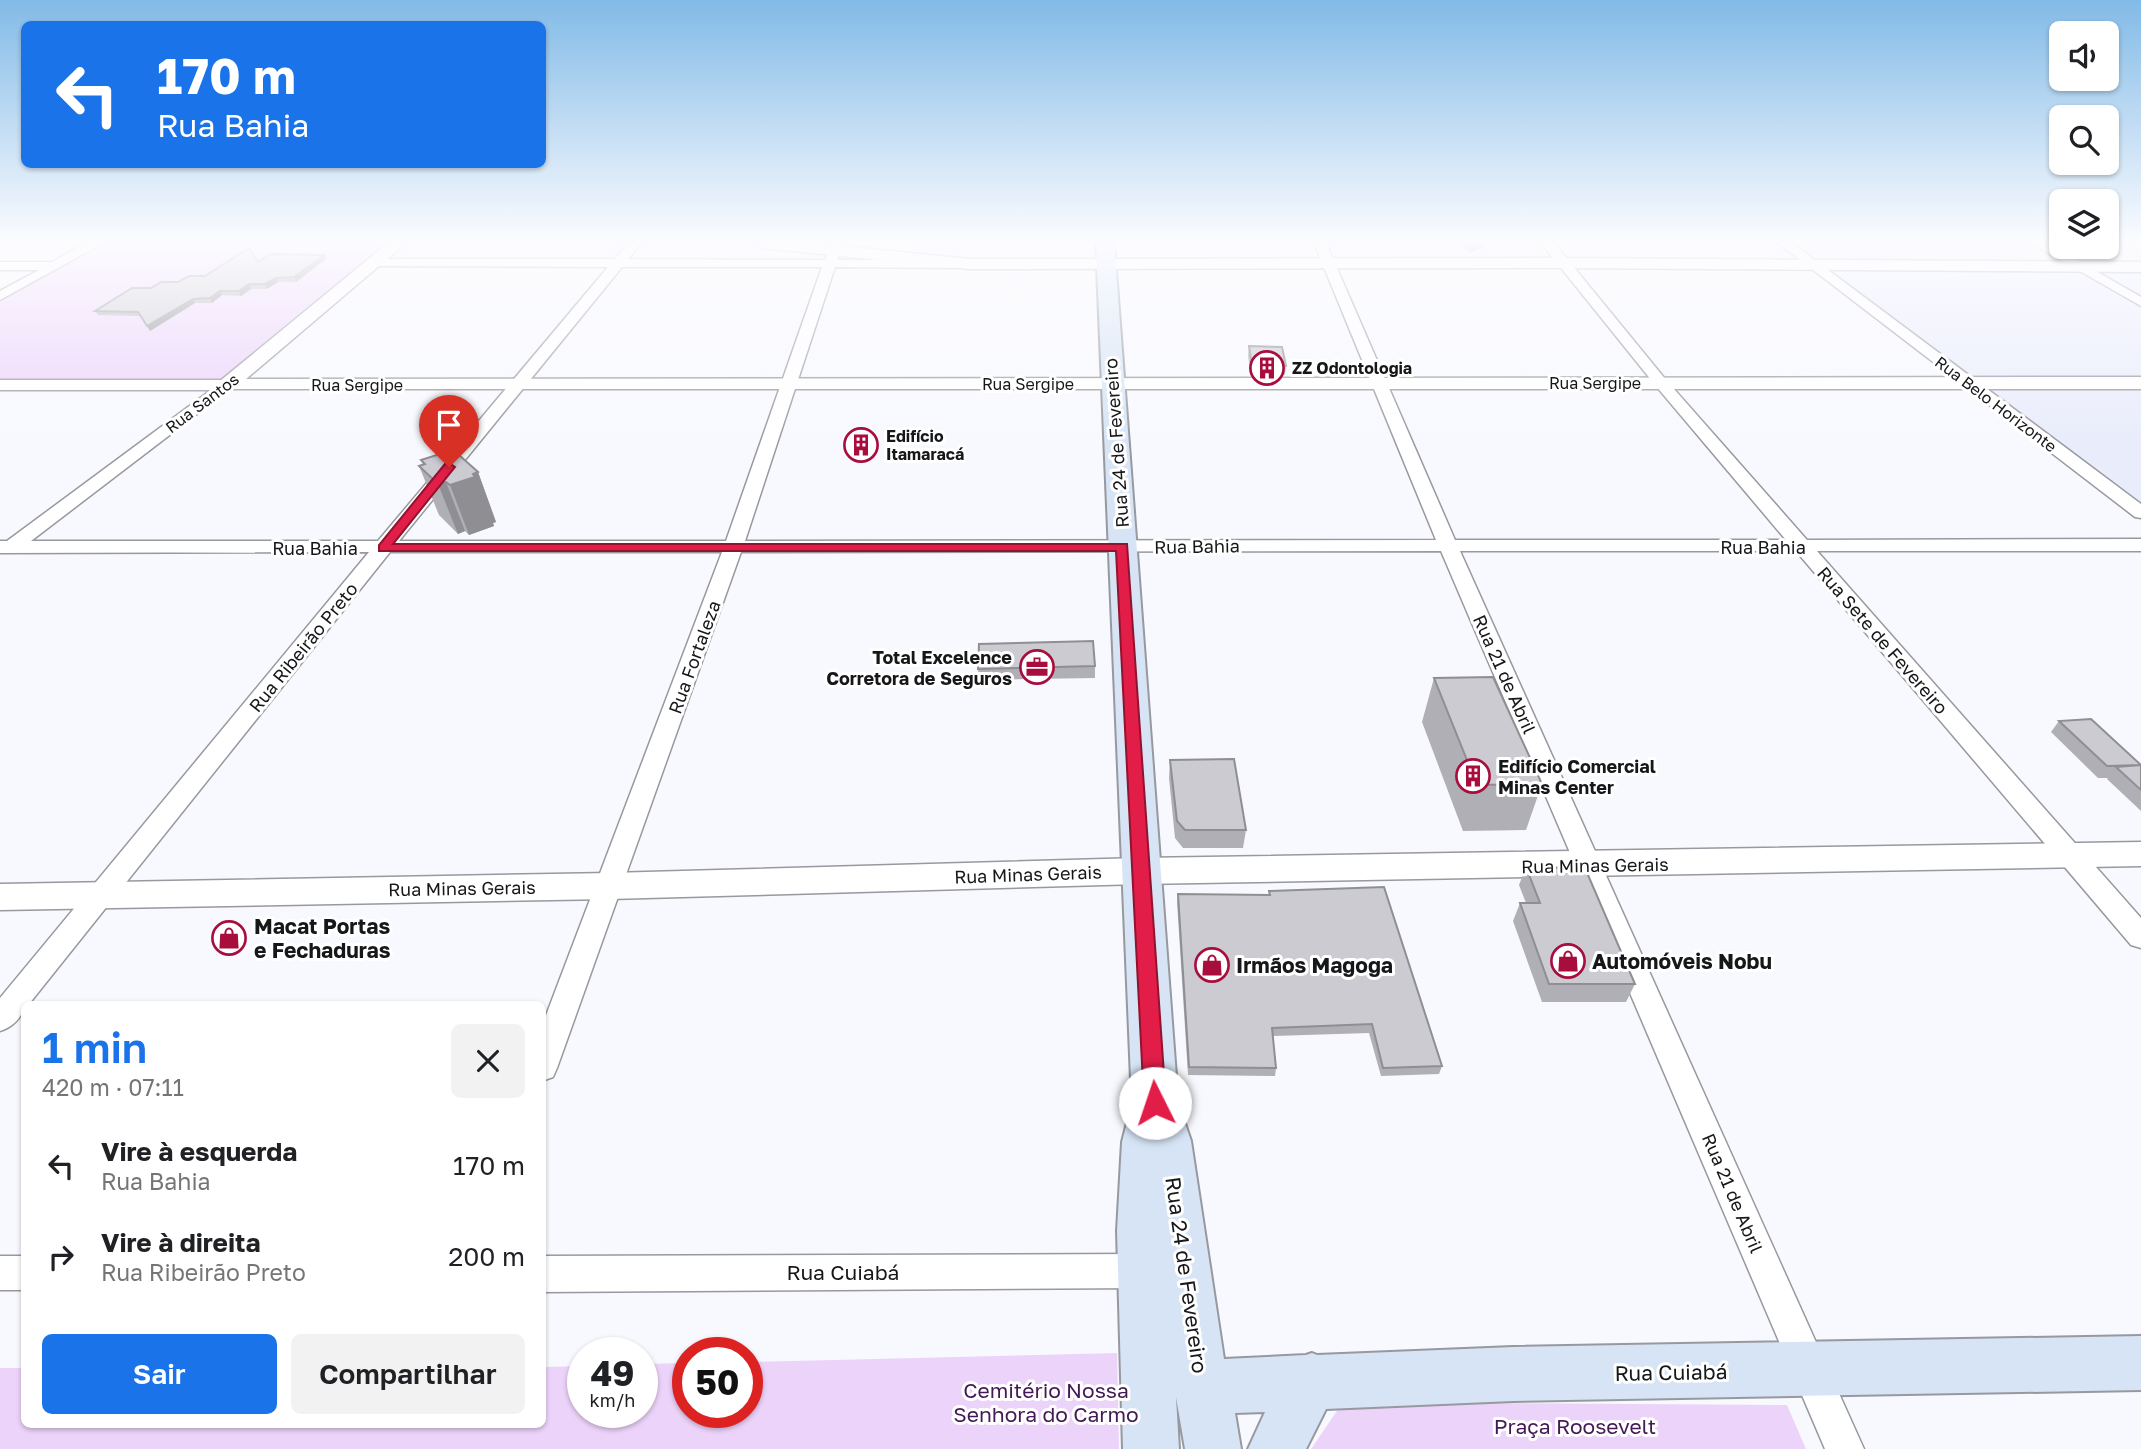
<!DOCTYPE html>
<html lang="pt">
<head>
<meta charset="utf-8">
<style>
  body { margin:0; font-family:"Golos Text",sans-serif; background:#f2f2f2; color:#202124; height:100vh; display:flex; flex-direction:column; font-size:26px; white-space:nowrap }
  * { box-sizing:border-box; margin:0 }
  p { font-size:23px; color:#757577 }
  .icon { flex:none; width:38px; height:38px; fill:none; stroke:currentColor; stroke-width:2; stroke-linecap:round; stroke-linejoin:round }
  .map { position:relative; flex:1; overflow:hidden }
  .side { position:absolute; left:21px; top:1001px; width:525px; height:427px; display:flex; flex-direction:column; background:#fff; border-radius:10px; box-shadow:0 2px 5px #0004 }
  .side>* { flex:none }
  .hud { position:absolute; left:21px; top:21px; width:525px; height:147px; border-radius:10px; box-shadow:0 2px 5px #0004; background:#1a73e8; color:#fff; overflow:hidden }
  .tools { position:absolute; left:2049px; top:21px; display:grid; gap:14px }
  .tools a { display:grid; place-items:center; width:70px; height:70px; border-radius:10px; background:#fff; box-shadow:0 2px 5px #0004; font-size:35px }
  .speed { position:absolute; left:567px; top:1337px; display:flex; gap:14px; font-size:35px; font-weight:700; text-align:center }
  .speed>* { display:grid; place-content:center; width:91px; height:91px; border-radius:50%; background:#fff; box-shadow:0 2px 5px #0004; line-height:1 }
  .speed small { font-size:18px; font-weight:400 }
  .speed .limit { border:10px solid #d22; background:#fff; color:#111 }
  .pin { position:absolute; display:grid; place-items:center; width:60px; height:60px; color:#fff; margin:-72px -30px; border-radius:50% 50% 50% 0; rotate:-45deg; box-shadow:0 0 7px #0007 }
  .pin .icon { rotate:45deg }
  .me { position:absolute; width:77px; margin:-38px; rotate:356deg; stroke-linejoin:round; filter:drop-shadow(0 0 5px #0008) }
  .turn { display:flex; align-items:center; gap:24px; height:147px; padding:0 21px; font-size:32px }
  .turn .icon { width:91px; height:91px; stroke-width:2.5 }
  .turn b { display:block; font-size:49px; line-height:60px }
  .round { display:grid; place-items:center; flex:none; width:74px; height:74px; border-radius:10px; background:#f2f2f2 }
  .head { display:flex; align-items:center; justify-content:space-between; height:119px; padding:0 21px }
  h1 { font-size:42px; font-weight:600; line-height:52px; color:#1a73e8 }
  .primary-button { display:flex; gap:14px; margin-top:auto; padding:14px 21px }
  .primary-button a { flex:1; height:80px; border-radius:10px; background:#1a73e8; color:#fff; font-size:28px; font-weight:600; line-height:80px; text-align:center }
  .primary-button a+a { background:#f2f2f2; color:#202124 }
  ul { padding:0; list-style:none }
  li { display:flex; align-items:center; gap:21px; height:91px; padding:0 21px }
  li div { flex:1 }
  li b { display:block; font-size:26px }
  li em { font-style:normal }
  .map>svg:first-child { display:block }
  .built { fill:#e9ecfb }
  .green { fill:#ecd3fa }
  .lines { fill:none; stroke-linecap:round; stroke-linejoin:round }
  .minor-casing { stroke:#97999f; stroke-width:3 }
  .tertiary-casing { stroke:#97999f; stroke-width:3 }
  .secondary-casing { stroke:#97999f; stroke-width:4 }
  .minor { fill:#fff; fill-rule:evenodd }
  .tertiary { fill:#fff; fill-rule:evenodd }
  .secondary { fill:#d6e4f5; fill-rule:evenodd }
  .wall { fill:#afafb5 }
  .shaded-wall { fill:#8f8e93 }
  .building { fill:#cccbd2; stroke:#8f8e93; stroke-width:2 }
  .route { fill:#e11d48; stroke:#92132f; stroke-width:2 }
  .labels { text-anchor:middle; dominant-baseline:central; stroke-width:6; stroke-linejoin:round; paint-order:stroke }
  .far-poi-label { font-size:16px; font-weight:bold; fill:#161719; stroke:#fff; text-anchor:start }
  .far-street-label { font-size:16px; fill:#161719; stroke:#fff }
  .street-label { font-size:18px; fill:#161719; stroke:#fff }
  .poi-label { font-size:18px; font-weight:bold; fill:#161719; stroke:#fff; text-anchor:end }
  .near-poi-label { font-size:21px; font-weight:bold; fill:#161719; stroke:#fff; text-anchor:start }
  .near-street-label { font-size:21px; fill:#161719; stroke:#fff }
  .near-park-label { font-size:21px; fill:#431a56; stroke:#fff }
</style>
</head>
<body>
<div class="map">
<svg width="2141" height="1449" viewBox="0 0 2141 1449">
  <rect width="100%" height="100%" fill="#f8f9fe"/>
  <!-- built -->
  <path class="built" d="M1780,243h281l1,4h45v-4h34v277z"/>
  <!-- green -->
  <path class="green" d="M103,243h291l-177,139 -217,-3v-79z
    M1117,1353l2,96h-1119v-81h24v56h518l1,-57 40,-1v46h59v-48l46,-1v49h59v-50z
    M1343,1402l444,3 19,44h-495z"/>
  <g class="lines">
    <!-- minor casing -->
    <g class="minor-casing">
      <path id="minor" d="M87,243h16l-103,57v-9l39,-21h-39v-8h52z
        M628,243h13l-13,16 197,1 6,-17h12l-6,17h118l6,4 -6,4 -120,-1 -90,274 691,-1 -122,-297h12l129,297h331l-130,-154 -115,-143h13l112,137 141,160 334,-1v12h-324l324,367v30l-10,-3 -335,-394h-336l404,898h-39l-384,-898 -700,1 -184,516 -4,9 -11,4v-55l180,-474h-332l-361,452h-5c0,13 -13,24 -24,27v-33l369,-446 -369,1v-12h7l204,-151h-211v-10h227l8,5 -204,156h347l230,-274 -233,-1 -4,-1v-6h244zM622,267h200l-96,274h-327z
        M1778,243h14l349,261v14l-6,-1z
        M2031,243h16l94,54v9z
        M1144,1254l12,5 5,12 -5,12 -12,5 -602,4v-36z
        M0,1256h24v34h-24z"/>
    </g>
    <!-- tertiary casing -->
    <g class="tertiary-casing">
      <path id="tertiary" d="M388,243h18l-160,136 1895,-2v12h-1921l-3,-4 3,-4z
        M754,243h59l156,16 596,-1 576,4v10l-576,-4 -596,1 -207,-21z
        M2141,842v24l-1001,18 -530,15 -610,11v-26l610,-11 530,-15z"/>
    </g>
    <!-- secondary casing -->
    <g class="secondary-casing">
      <path id="secondary" d="M1096,243h18l64,860 13,38 33,218 82,-4 6,-2 5,2 196,-8 628,-11v54l-628,11 -187,8 -20,40h-58l17,-37 -30,1 6,36h-56l-9,-52 3,52h-56l-6,-218 5,-89 10,-39z"/>
    </g>
    <!-- minor -->
    <use href="#minor" class="minor"/>
    <!-- tertiary -->
    <use href="#tertiary" class="tertiary"/>
    <!-- secondary -->
    <use href="#secondary" class="secondary"/>
  </g>
  <!-- wall -->
  <path class="wall" d="M1459,243h33l-23,10z
    M326,259l-30,23h-18l-11,7h-16l-10,7 -19,-1 -10,8h-17l-45,28 -10,-15 -42,-1 -3,-4 56,-23 107,-26z
    M1249,346l37,20 -1,9h-34l-3,-19z
    M451,456l27,16 18,50 -3,1 1,3 -25,9 -4,-4 -7,3 -19,-19 -20,-49 4,-1 -2,-5z
    M1095,666v12l-116,2 -1,-11z
    M1434,678l108,106 -16,46 -63,1 -41,-109z
    M2059,721l82,44v46l-34,-32 1,-1h-10l-47,-46z
    M1170,760l76,70 -3,18h-60l-8,-10 -6,-60z
    M1526,867l109,117 -9,18h-84l-29,-81 7,-18h6l-7,-18z
    M1269,891l173,175 -3,8 -58,2 -12,-43 -96,3 3,32 -1,8 -87,-1 -11,-173 1,-8 91,1z"/>
  <!-- shaded-wall -->
  <path class="shaded-wall" d="M1471,243h21l-23,10z
    M324,255l2,4 -30,23 -2,-5z
    M276,278l2,4 -11,7 -2,-5z
    M249,284l2,5 -10,7 -2,-5z
    M220,291l2,4 -10,8 -2,-5z
    M193,299l2,4 -45,28 -3,-5z
    M478,472l18,50 -3,1 1,3 -25,9 -19,-50z
    M446,482l19,49 -7,3 -20,-50z"/>
  <!-- building -->
  <path class="building" d="M249,248l9,14 13,-8 53,1 -30,22 -18,1 -11,6h-16l-10,7h-19l-10,7 -17,1 -46,27 -9,-14 -43,-1 37,-23h19l10,-6h17l11,-6h16z
    M1249,346l33,1 4,19h-34z
    M446,452l5,4 7,-2 20,18 -5,2 2,3 -25,8 -4,-3 -8,2 -19,-18 6,-2 -4,-4z
    M1093,641l2,25 -117,3 1,-25z
    M1493,677l49,107 -65,1 -43,-107z
    M2091,719l50,46 -34,1 -48,-45z
    M1234,759l12,71h-61l-8,-9 -7,-61z
    M2141,765v25l-25,-23z
    M1526,867l59,1 50,116h-86l-29,-81h20z
    M1384,887l58,179 -59,2 -11,-44 -100,4 4,40 -87,-1 -11,-173 92,1 -1,-4z"/>
  <!-- sky -->
  <linearGradient id="sky" x2="0" y2="1"><stop stop-color="#82bae7"/><stop offset="0.54" stop-color="#fcfcff"/><stop offset="1" stop-color="#fcfcff" stop-opacity="0"/></linearGradient>
  <rect width="2141" height="446" fill="url(#sky)"/>
  <!-- route -->
  <path class="route" d="M449,463l6,4 -62,77h734l39,559 -4,7 -7,3 -8,-3 -3,-7 -28,-552h-737v-6l66,-81z"/>
  <!-- icons -->
  <defs>
    <g id="building-ring" transform="scale(1.75)"><circle r="9.5" fill="#fff" stroke="#a70e3d" stroke-width="1.5"/><path d="M-4-6H4V6H1V3H-1V6H-4ZM-2.5-4.3h1.7v1.8h-1.7ZM.8-4.3h1.7v1.8H.8ZM-2.5-1h1.7V.8h-1.7ZM.8-1h1.7V.8H.8Z" fill="#a70e3d"/></g>
    <g id="office-ring" transform="scale(1.75)"><circle r="9.5" fill="#fff" stroke="#a70e3d" stroke-width="1.5"/><path d="M-6-3h4V-5.5h4V-3h4V5H-6ZM-1-4.5V-3h2v-1.5ZM-6 0V1H6V0Z" fill="#a70e3d"/></g>
    <g id="shop-ring" transform="scale(1.75)"><circle r="9.5" fill="#fff" stroke="#a70e3d" stroke-width="1.5"/><path d="M-5-2.5h2.3a2.7 3.5 0 0 1 5.4 0H5L5.5 6h-11ZM-1.5-2.5h3a1.5 2.3 0 0 0-3 0Z" fill="#a70e3d"/></g>
  </defs>
  <g fill-rule="evenodd">
    <use href="#building-ring" x="1267" y="368"/>
    <use href="#building-ring" x="861" y="445"/>
    <use href="#office-ring" x="1037" y="667"/>
    <use href="#building-ring" x="1473" y="776"/>
    <use href="#shop-ring" x="229" y="938"/>
    <use href="#shop-ring" x="1568" y="961"/>
    <use href="#shop-ring" x="1212" y="965"/>
  </g>
  <g class="labels">
    <!-- far-poi labels -->
    <g class="far-poi-label">
      <text x="1292" y="368">ZZ Odontologia</text>
      <text x="886" y="436">Edifício<tspan x="886" dy="18">Itamaracá</tspan></text>
    </g>
    <!-- far-street labels -->
    <g class="far-street-label">
      <text x="1595" y="383">Rua Sergipe</text>
      <text x="1028" y="384">Rua Sergipe</text>
      <text x="357" y="385">Rua Sergipe</text>
      <text transform="translate(202 403) rotate(-37)">Rua Santos</text>
      <text transform="translate(1996 404) rotate(37)">Rua Belo Horizonte</text>
    </g>
    <!-- street labels -->
    <g class="street-label">
      <text transform="translate(1116 443) rotate(-94)">Rua 24 de Fevereiro</text>
      <text transform="translate(1197 546) rotate(-1)">Rua Bahia</text>
      <text x="1763" y="547">Rua Bahia</text>
      <text x="315" y="548">Rua Bahia</text>
      <text transform="translate(1883 640) rotate(49)">Rua Sete de Fevereiro</text>
      <text transform="translate(303 647) rotate(-51)">Rua Ribeirão Preto</text>
      <text transform="translate(694 657) rotate(-70)">Rua Fortaleza</text>
      <text transform="translate(1505 674) rotate(66)">Rua 21 de Abril</text>
      <text transform="translate(1595 865) rotate(-1)">Rua Minas Gerais</text>
      <text transform="translate(1028 874) rotate(-2)">Rua Minas Gerais</text>
      <text transform="translate(462 888) rotate(-1)">Rua Minas Gerais</text>
      <text transform="translate(1733 1193) rotate(67)">Rua 21 de Abril</text>
    </g>
    <!-- poi labels -->
    <g class="poi-label">
      <text x="1012" y="657">Total Excelence<tspan x="1012" dy="21">Corretora de Seguros</tspan></text>
      <text x="1498" y="766" text-anchor="start">Edifício Comercial<tspan x="1498" dy="21">Minas Center</tspan></text>
    </g>
    <!-- near-poi labels -->
    <g class="near-poi-label">
      <text x="254" y="926">Macat Portas<tspan x="254" dy="24">e Fechaduras</tspan></text>
      <text x="1592" y="961">Automóveis Nobu</text>
      <text x="1236" y="965">Irmãos Magoga</text>
    </g>
    <!-- near-street labels -->
    <g class="near-street-label">
      <text x="843" y="1272">Rua Cuiabá</text>
      <text transform="translate(1187 1275) rotate(82)">Rua 24 de Fevereiro</text>
      <text transform="translate(1671 1372) rotate(-1)">Rua Cuiabá</text>
    </g>
    <!-- near-park labels -->
    <g class="near-park-label">
      <text x="1046" y="1390">Cemitério Nossa<tspan x="1046" dy="24">Senhora do Carmo</tspan></text>
      <text x="1575" y="1426">Praça Roosevelt</text>
    </g>
  </g>
</svg>
<div class="tools">
<a><svg class="icon" aria-label="sound" viewBox="0 0 24 24"><path d="M4 9h4l5-4v14l-5-4H4zM17 9q2 3 0 6"/></svg></a>
<a><svg class="icon" aria-label="search" viewBox="0 0 24 24"><circle cx="10" cy="10" r="6"/><path d="M15 15l6 6"/></svg></a>
<a><svg class="icon" aria-label="layers" viewBox="0 0 24 24"><path d="M12 4l9 5-9 5-9-5zM3 14l9 5 9-5"/></svg></a>
</div>
<div class="speed"><div>49<small>km/h</small></div><div class="limit">50</div></div>
<div class="pin" style="left:449px;top:467px;background:#d93025"><svg class="icon" aria-label="arrive" viewBox="0 0 24 24"><path d="M6 21V4h12l-3 4 3 4H6"/></svg></div>
<svg class="me" style="left:1155px;top:1103px" viewBox="-20 -20 40 40"><circle r="19" fill="#fff"/><path d="M0-13L10 11 0 6-10 11z" fill="#e11d48"/></svg>
<div class="hud">
<div class="turn"><svg class="icon" aria-label="left" viewBox="0 0 24 24"><path d="M17 20v-9H6M10 6l-5 5 5 5"/></svg><div><b>170 m</b>Rua Bahia</div></div>
</div>
<section class="side">
<div class="head"><div><h1>1 min</h1><p>420 m · 07:11</p></div><a class="round"><svg class="icon" aria-label="close" viewBox="0 0 24 24"><path d="M6 6l12 12M18 6L6 18"/></svg></a></div>
<ul>
<li><svg class="icon" aria-label="left" viewBox="0 0 24 24"><path d="M17 20v-9H6M10 6l-5 5 5 5"/></svg><div><b>Vire à esquerda</b><p>Rua Bahia</p></div><em>170 m</em></li>
<li><svg class="icon" aria-label="right" viewBox="0 0 24 24"><path d="M7 20v-9h11M14 6l5 5-5 5"/></svg><div><b>Vire à direita</b><p>Rua Ribeirão Preto</p></div><em>200 m</em></li>
</ul>
<div class="primary-button"><a>Sair</a><a>Compartilhar</a></div>
</section>
</div>
</body>
</html>
